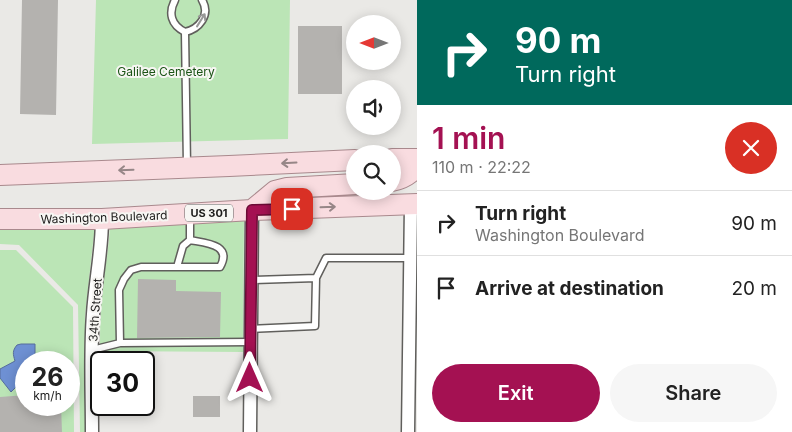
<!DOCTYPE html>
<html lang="en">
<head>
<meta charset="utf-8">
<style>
  body { margin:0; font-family:Inter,sans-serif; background:#f6f6f6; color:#222; height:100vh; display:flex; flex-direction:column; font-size:19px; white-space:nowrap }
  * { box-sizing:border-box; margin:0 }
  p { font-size:16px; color:#767676 }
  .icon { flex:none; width:28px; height:28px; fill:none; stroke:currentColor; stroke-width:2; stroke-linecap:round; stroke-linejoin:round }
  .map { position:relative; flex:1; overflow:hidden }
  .panel { display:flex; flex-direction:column; background:#fff; width:375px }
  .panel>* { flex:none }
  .hud { background:#00695c; color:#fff; overflow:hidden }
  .needle { width:32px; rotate:270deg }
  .tools { position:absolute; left:346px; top:15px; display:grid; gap:10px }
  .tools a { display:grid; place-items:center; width:55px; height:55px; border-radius:50%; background:#fff; box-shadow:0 2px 12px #0003; font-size:25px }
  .speed { position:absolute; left:15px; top:351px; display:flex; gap:10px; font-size:25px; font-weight:700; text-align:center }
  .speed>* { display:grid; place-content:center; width:65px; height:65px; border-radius:50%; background:#fff; box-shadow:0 2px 12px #0003; line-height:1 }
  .speed small { font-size:12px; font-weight:400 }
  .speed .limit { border:2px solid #111; border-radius:8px; background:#fff; color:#111 }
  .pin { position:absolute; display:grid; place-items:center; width:42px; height:42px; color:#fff; margin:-21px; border-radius:10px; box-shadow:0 2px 8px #0006 }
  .me { position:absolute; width:55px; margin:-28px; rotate:0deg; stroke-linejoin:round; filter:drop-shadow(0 0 4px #0008) }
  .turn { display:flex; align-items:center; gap:18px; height:105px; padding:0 15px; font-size:22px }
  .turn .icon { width:65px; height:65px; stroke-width:2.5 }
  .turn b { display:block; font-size:35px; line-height:42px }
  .round { display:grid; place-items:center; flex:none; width:52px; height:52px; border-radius:26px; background:#f6f6f6 }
  .overview { display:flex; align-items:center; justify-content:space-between; height:85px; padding:0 15px }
  h1 { font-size:30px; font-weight:600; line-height:38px; color:#a41152 }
  .button { display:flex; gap:10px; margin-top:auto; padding:10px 15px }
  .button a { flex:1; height:58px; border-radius:30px; background:#a41152; color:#fff; font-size:20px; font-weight:600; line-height:58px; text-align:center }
  .button a+a { background:#f6f6f6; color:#222 }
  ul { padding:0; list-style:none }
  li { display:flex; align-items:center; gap:15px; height:65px; padding:0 15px; border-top:1px solid #e0e0e0 }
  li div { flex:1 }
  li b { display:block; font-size:19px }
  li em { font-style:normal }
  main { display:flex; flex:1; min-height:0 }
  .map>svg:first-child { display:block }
  .green { fill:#bbe5b6; fill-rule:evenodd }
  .water { fill:#6e90d3; stroke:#566d9c }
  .building { fill:#b4b2af }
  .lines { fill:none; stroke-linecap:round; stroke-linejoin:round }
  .lane-casing { stroke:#605f5c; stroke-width:9 }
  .street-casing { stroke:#605f5c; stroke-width:15 }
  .primary-casing { stroke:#a9898d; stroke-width:22 }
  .lane { stroke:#fff; stroke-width:6 }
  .street { stroke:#fff; stroke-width:12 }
  .primary { stroke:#f9dce0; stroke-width:20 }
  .oneway { stroke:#999998 }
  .oneway2 { stroke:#968687 }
  .route-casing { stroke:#6b0b35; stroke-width:12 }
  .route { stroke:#a41152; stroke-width:9 }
  .labels { text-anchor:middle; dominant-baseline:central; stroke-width:4; stroke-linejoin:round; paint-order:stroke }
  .shield { fill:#f7f6f3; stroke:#5e5d5c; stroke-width:1 }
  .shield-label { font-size:11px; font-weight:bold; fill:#1d1c1b }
  .park-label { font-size:12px; fill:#1a5315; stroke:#f7f6f3 }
  .street-label { font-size:12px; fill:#1d1c1b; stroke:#f7f6f3 }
</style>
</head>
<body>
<main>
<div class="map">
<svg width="417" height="432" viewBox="0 0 417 432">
  <rect width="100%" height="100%" fill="#eae9e6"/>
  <!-- green -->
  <path class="green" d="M96,0h194l-2,139 -196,5z
    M244,217l-1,135 -143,-1c0,-20 0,-39 2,-59 3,-23 7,-45 8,-67z
    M95,225l-10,91v116h-5l-2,-127 -59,-60 -19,-1v-18z
    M0,250h16l57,57 1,125h-74zM26,362h43v43h-43z"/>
  <!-- water -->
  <path class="water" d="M21,344h14v18h-9v27v-11h-1l-14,14 -11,-14v-9l15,-8c-2,-7 -3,-10 2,-16z"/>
  <!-- building -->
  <path class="building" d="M22,0h36l-2,115 -36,-1z
    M298,26h44v68h-44z
    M138,279l38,1v11l45,1 -1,45 -83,1z
    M144,368h11l-1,19h-10z
    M26,395v10h35l1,27h-62v-35z
    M193,396h27v21h-27z"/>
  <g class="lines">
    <!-- lane casing -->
    <g class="lane-casing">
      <path id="lane" d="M175,0c-7,13 -4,25 10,32 14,-3 26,-17 17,-32
        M185,32l2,134
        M190,240v-24
        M316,278l10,-20h84
        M251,329l64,-3 1,-48 -65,2
        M120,343l-1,-53 5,-11 7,-9 10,-3h79c13,-23 -15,-24 -30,-27l-7,6 -6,21
        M92,350l28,-7 131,-1"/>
    </g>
    <!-- street casing -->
    <g class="street-casing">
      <path id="street" d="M92,432c0,-39 -2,-79 1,-118 2,-32 9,-63 9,-95
        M250,432l2,-222
        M408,432l3,-228"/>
    </g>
    <!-- primary casing -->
    <g class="primary-casing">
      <path id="primary" d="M392,159h25
        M0,175l229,-9 126,-6
        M392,181c11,-2 18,-6 25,-15
        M252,210l23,-19 12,-3 68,-4
        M0,219h102l150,-9 165,-6"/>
    </g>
    <!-- lane -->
    <use href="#lane" class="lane"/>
    <!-- street -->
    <use href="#street" class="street"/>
    <!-- primary -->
    <use href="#primary" class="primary"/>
  </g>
  <!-- one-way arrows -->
  <defs><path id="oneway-shaft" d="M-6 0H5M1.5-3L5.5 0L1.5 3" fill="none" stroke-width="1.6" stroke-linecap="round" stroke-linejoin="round" transform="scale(1.25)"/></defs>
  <use class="oneway" href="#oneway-shaft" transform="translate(201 20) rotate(-58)"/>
  <g class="oneway2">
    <use href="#oneway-shaft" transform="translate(289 163) rotate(177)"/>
    <use href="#oneway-shaft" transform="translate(126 170) rotate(178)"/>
    <use href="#oneway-shaft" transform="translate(328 207) rotate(-2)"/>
  </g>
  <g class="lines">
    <!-- route casing -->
    <g class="route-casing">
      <path id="route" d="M250,378l2,-168 40,-1"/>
    </g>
    <!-- route -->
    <use href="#route" class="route"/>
  </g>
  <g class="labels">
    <!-- shield labels -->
    <rect class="shield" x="185" y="204.5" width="48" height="17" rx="4"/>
    <g class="shield-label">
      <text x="209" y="213">US 301</text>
    </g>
    <!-- park labels -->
    <g class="park-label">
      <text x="166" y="71">Galilee Cemetery</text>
    </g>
    <!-- street labels -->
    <g class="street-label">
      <text transform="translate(104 217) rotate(-2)">Washington Boulevard</text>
      <text transform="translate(95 310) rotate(-86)">34th Street</text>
    </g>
  </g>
</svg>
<div class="tools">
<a><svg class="needle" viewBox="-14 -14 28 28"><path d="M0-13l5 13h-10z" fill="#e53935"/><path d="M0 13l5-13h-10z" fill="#767676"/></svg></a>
<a><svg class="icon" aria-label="sound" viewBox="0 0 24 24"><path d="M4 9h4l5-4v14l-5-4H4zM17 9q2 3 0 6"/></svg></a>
<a><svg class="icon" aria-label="search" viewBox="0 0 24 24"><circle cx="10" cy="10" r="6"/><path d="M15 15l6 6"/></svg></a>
</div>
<div class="speed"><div>26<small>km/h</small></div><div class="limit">30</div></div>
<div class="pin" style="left:292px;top:209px;background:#d93025"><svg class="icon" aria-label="arrive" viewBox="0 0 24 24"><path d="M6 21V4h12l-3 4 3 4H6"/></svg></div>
<svg class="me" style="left:250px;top:378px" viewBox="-20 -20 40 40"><path d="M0-17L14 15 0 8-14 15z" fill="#a41152" stroke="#fff" stroke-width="4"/></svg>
</div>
<section class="panel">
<div class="hud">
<div class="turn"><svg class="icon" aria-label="right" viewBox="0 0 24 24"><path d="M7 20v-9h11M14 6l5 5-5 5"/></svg><div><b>90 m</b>Turn right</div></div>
</div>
<div class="overview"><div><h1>1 min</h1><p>110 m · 22:22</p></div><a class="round" style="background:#d93025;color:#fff"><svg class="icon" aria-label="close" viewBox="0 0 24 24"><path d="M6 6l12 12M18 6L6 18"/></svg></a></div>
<ul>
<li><svg class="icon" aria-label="right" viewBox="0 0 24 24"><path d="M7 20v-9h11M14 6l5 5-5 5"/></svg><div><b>Turn right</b><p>Washington Boulevard</p></div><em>90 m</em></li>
<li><svg class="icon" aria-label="arrive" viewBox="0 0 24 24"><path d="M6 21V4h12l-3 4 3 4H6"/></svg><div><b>Arrive at destination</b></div><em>20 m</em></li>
</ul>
<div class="button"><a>Exit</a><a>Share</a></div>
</section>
</main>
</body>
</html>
